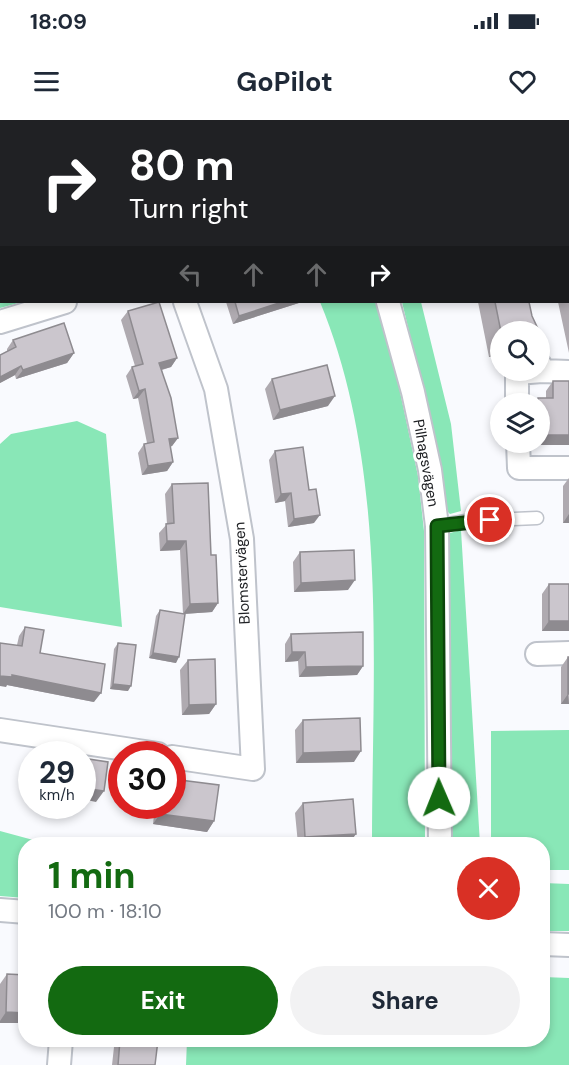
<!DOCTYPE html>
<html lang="en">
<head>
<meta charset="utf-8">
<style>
  body { margin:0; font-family:"DM Sans",sans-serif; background:#f2f2f3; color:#1f2937; height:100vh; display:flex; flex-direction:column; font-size:22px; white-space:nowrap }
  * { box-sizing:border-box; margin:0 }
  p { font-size:20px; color:#747a83 }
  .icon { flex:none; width:33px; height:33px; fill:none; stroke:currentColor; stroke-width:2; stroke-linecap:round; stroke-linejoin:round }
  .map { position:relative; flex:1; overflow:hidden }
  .panel { position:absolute; left:18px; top:717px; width:532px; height:210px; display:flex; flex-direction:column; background:#fff; border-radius:24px; box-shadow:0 3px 9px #0003 }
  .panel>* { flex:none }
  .banner { position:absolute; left:0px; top:0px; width:570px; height:183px; box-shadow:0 3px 9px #0003; background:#202124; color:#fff; overflow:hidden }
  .buttons { position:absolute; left:490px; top:201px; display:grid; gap:12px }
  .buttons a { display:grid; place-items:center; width:60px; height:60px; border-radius:50%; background:#fff; box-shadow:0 3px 9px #0003; font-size:30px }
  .speed { position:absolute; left:18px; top:621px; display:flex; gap:12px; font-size:30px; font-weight:700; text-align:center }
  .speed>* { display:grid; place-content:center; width:78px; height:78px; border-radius:50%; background:#fff; box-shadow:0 3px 9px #0003; line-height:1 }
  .speed small { font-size:15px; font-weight:400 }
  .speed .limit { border:9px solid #d22; background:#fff; color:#111 }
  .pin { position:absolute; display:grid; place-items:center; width:51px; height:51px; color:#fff; margin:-26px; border:3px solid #fff; border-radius:50%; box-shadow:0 2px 6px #0007 }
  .me { position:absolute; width:66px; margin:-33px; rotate:359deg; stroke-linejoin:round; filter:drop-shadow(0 0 4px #0008) }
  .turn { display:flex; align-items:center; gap:21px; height:126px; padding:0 30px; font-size:27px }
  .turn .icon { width:78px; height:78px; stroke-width:2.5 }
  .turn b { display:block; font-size:42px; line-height:51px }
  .lanes { display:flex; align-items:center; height:57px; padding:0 30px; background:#0003; justify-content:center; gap:30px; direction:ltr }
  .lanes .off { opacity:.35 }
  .round { display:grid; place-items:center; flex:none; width:63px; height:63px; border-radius:32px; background:#f2f2f3 }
  .head { display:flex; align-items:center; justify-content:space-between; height:102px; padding:0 30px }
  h1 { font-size:36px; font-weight:700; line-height:45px; color:#136a11 }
  .cta { display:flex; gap:12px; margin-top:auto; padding:12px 30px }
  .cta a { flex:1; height:69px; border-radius:36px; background:#136a11; color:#fff; font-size:24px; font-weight:700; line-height:69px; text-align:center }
  .cta a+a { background:#f2f2f3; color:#1f2937 }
  .status { display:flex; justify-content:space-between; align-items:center; height:42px; padding:0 30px; background:#fff; direction:ltr }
  .status svg { height:16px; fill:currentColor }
  header { display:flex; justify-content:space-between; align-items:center; height:78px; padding:0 30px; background:#fff; font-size:27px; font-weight:700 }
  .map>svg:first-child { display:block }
  .green { fill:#89e7b7 }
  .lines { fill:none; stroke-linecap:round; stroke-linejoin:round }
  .service-casing { stroke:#bfc3cb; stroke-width:15 }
  .minor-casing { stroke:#bfc3cb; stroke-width:26 }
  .service { stroke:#fff; stroke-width:12 }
  .minor { stroke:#fff; stroke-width:22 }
  .wall { fill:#afaab0 }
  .shaded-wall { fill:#8e8b90 }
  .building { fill:#cbc6cd; stroke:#8e8b90; stroke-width:1.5 }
  .route-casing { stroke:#0c450b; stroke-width:15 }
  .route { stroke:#136a11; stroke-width:10 }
  .labels { text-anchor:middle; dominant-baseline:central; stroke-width:6; stroke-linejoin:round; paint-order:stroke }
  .street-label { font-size:15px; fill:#202225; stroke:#fff }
</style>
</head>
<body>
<div class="status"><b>18:09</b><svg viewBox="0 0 49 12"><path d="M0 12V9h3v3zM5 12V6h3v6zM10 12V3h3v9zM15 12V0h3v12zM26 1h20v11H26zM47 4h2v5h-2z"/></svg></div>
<header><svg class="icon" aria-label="menu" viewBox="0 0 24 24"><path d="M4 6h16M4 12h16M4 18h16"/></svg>GoPilot<svg class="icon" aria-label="heart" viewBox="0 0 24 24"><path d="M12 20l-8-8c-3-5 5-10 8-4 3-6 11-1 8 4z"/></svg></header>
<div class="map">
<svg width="569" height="945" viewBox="0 0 569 945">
  <rect width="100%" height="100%" fill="#f9fafe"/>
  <!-- green -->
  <path class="green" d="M133,0h164l1,1h-166z
    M1,10l1,172h20l-22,6z
    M320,182h57l9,24 32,150 6,55 1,313h-53c0,-177 17,-376 -52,-542z
    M402,182h19l30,122 10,87 -11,3 -5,-5 -5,-47z
    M77,301l29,13 16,193 -122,-20v-163l11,-10z
    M461,410l19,314h-30l-3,-305 3,-6z
    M569,610v140h-26v-26h-52v-113z
    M0,711l48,13h-22l-1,54 -25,-2z
    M543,763l26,1v47h-26z
    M543,857l26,1v87h-383l1,-25h356z"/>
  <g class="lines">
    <!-- service casing -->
    <g class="service-casing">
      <path id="service" d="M79,0l1,2
        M437,406l29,-5 71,-3"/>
    </g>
    <!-- minor casing -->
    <g class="minor-casing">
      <path id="minor" d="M311,0l1,2
        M388,182l25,90 17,78 7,56 3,318
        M0,202l65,-20
        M540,245l2,6 27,1
        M517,284v-31l25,-2
        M518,322l1,26h50
        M537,534l32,-1
        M0,610l158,24
        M172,637l81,12 -11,-230 -26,-150 -31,-87
        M0,790l26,2
        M543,824l26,1
        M59,945l2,-25"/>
    </g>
    <!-- service -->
    <use href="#service" class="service"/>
    <!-- minor -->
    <use href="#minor" class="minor"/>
  </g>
  <!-- wall -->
  <path class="wall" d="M568,79l1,2v152l-11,-51h10z
    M226,182h76l-69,22z
    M478,182h51l3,14 7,15 -1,1h-37v23l-12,2z
    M128,191l49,47 -6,9 -9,3 16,68 -6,8 -2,1 3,15 -6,9 -25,4 -4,-22 6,-9 3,-1 -9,-45 -5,1 -7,-23 6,-9 3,-1 -14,-46z
    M13,220l61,13 -7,10 -51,16 -1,-4 -15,8v-28l7,-4v-2z
    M272,259l56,27 -55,14 -8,-31z
    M553,261h16v64h-37v-3h8v-38h-6l4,-6h8v-7z
    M275,331l34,39 5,33 -26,4 -3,-26 -10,2 -6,-43z
    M569,358v45h-6v-37z
    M172,364l39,71 7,48 -6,9 -29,2 -7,49 -27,-5 7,-42 4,-6 23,4 -3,-64 -20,1 -1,-18 8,-9 -2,-30z
    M300,432l48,38 -54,2 -1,-30z
    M549,464h20v47h-27v-37z
    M25,507l15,26 54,49 -87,-17 -1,2 11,-42 2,-9z
    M291,514l72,32 -6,9 -58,2 -1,-16 -13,1v-18z
    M118,523l10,48 -18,-2 4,-40z
    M568,537l1,47h-8v-37z
    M188,540l28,44 -7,10 -27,1 -2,-45z
    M303,600l51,42 -58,1 -1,-33z
    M303,683l46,41h-51l-3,-31z
    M155,686h17l42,15 -7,11 -54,-8z
    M7,854l19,1v48h-26v-39z
    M119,920h39l-3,25h-43l2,-18z"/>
  <!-- shaded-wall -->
  <path class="shaded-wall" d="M282,182h20l-69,22 6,-8z
    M501,221v14l-12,2z
    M74,233l-7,10 -51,16 7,-9z
    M177,238l-6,9 -18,5 6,-9z
    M21,246l-6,9 -15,8v-6z
    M145,269l-7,9 -5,1 6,-8z
    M335,276l-7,10 -55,14 7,-10z
    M540,315h29v10h-37l1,-3h7z
    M178,318l-6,8 -9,2 6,-9z
    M173,342l-6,9 -25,4 6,-9z
    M291,373l-6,8 -10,2 6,-9z
    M569,394v9h-6z
    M320,395l-6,8 -26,4 6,-8z
    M167,421h19l-6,9 -20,1z
    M355,460l-7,10 -54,2 7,-9z
    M218,483l-6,9 -29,2 7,-10z
    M549,501h20v10h-27z
    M292,532h13l-7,9 -13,1z
    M153,533l26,4 -3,6 -27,-5z
    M363,546l-6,9 -58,2 7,-10z
    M12,555l89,18 -7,9 -87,-17 -1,2 -6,-1v-10z
    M113,564l18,2 -3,5 -18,-2z
    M568,574l1,10h-8z
    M216,584l-7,10 -27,1 7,-10z
    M361,631l-7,11 -58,1 7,-10z
    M82,668l22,3 -8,11 -14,-3z
    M160,694l54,7 -7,11 -54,-8z
    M356,714l-7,10h-49l5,-7z
    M6,892l20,1v10h-26v-2z"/>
  <!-- building -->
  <path class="building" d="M478,0h58v2h-65z
    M568,79l1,2 -1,70z
    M159,182l18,56 -18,5 12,35 7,40 -9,1 4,23 -25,4 -4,-22 10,-2 -9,-53 -6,2 -7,-24 11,-3 -15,-53z
    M235,182h47l-43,14z
    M495,182h34l3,14 7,15 -5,1h-33z
    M64,203l10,30 -51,17 -2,-4 -21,11v-22l16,-8 -3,-7z
    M327,245l8,31 -55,14 -8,-31z
    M553,261h16v54h-29v-31h-2v-6h15z
    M303,327l6,43 7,-1 4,26 -26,4 -3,-26 -10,1 -6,-43z
    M208,363l3,72h5l2,48 -28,1 -4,-63h-19l-1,-17 8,-1 -2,-39z
    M354,430l1,30 -54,3 -1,-31z
    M549,464h20v37h-20z
    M160,490l25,4 -6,43 -26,-4z
    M25,507l19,3 -4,23 65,11 -4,29 -89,-18v2l-12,-1v-33l22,3z
    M363,512v34l-57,1 -1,-15h-13l-1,-18z
    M118,523l18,2 -5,41 -18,-2z
    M568,537h1v37h-1z
    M215,539l1,45 -27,1 -1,-45z
    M360,598l1,33 -58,2v-33z
    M82,638l26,4 -4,29 -22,-3z
    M172,659l47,6 -5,36 -54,-7 1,-8h11z
    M353,679l3,35 -51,3 -2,-34z
    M7,854l19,1v38l-20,-1z
    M120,920h38l-3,25h-37z"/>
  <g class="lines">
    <!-- route casing -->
    <g class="route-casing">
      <path id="route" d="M439,678l-2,-272 53,-6"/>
    </g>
    <!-- route -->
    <use href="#route" class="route"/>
  </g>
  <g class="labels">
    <!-- street labels -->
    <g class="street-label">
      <text transform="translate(426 343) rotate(80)">Pilhagsvägen</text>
      <text transform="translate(242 453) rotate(-93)">Blomstervägen</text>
    </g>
  </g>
</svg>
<div class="buttons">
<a><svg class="icon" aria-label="search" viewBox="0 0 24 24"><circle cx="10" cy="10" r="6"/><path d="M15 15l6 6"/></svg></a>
<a><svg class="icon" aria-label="layers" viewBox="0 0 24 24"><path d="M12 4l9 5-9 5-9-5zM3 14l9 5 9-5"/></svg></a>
</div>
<div class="speed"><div>29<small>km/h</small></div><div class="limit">30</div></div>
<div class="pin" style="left:490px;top:400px;background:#d93025"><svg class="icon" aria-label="arrive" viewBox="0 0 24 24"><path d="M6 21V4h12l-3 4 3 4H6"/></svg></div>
<svg class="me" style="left:439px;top:678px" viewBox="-20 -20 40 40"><circle r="19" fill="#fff"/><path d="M0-13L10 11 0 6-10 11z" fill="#136a11"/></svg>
<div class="banner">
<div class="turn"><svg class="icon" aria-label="right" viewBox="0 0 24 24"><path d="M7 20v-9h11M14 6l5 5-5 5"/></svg><div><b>80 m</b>Turn right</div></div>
<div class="lanes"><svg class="icon off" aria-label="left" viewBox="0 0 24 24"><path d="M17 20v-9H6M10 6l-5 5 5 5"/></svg><svg class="icon off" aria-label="ahead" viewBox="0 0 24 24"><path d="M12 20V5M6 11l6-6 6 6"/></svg><svg class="icon off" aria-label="ahead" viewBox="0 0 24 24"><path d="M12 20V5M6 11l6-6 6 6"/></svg><svg class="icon" aria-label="right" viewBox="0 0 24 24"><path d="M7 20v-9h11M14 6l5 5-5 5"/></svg></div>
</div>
<section class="panel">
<div class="head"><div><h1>1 min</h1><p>100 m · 18:10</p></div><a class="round" style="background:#d93025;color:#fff"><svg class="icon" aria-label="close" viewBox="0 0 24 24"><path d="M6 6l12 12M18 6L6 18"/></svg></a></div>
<div class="cta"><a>Exit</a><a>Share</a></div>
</section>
</div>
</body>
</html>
